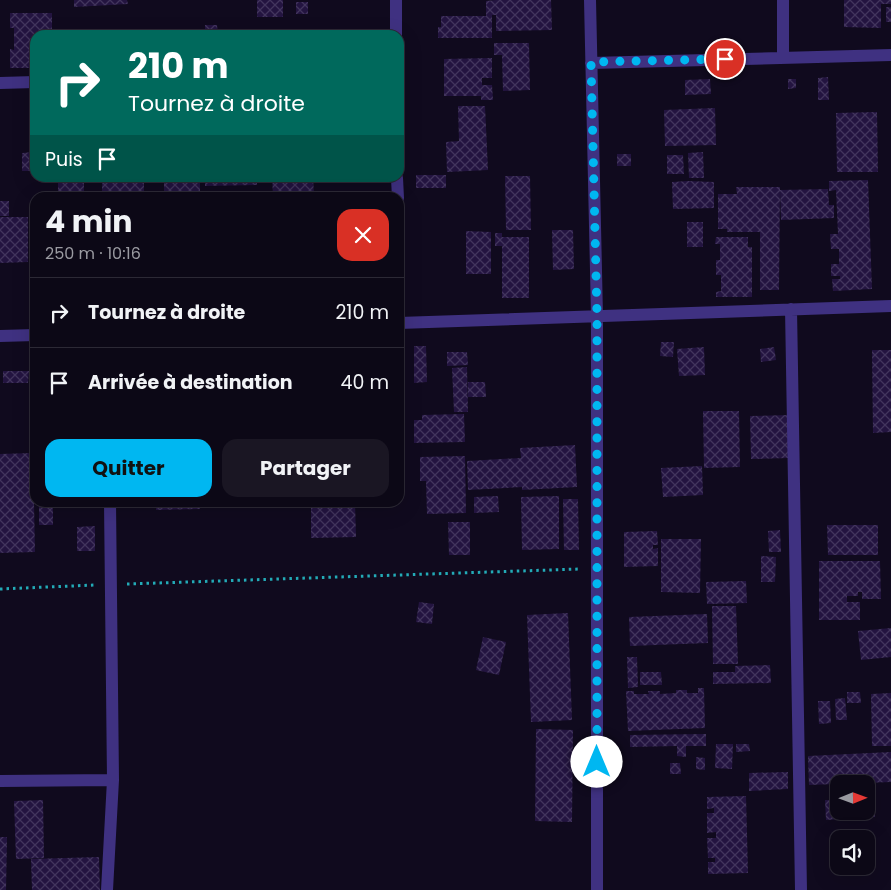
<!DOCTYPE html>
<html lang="fr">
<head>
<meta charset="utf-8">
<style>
  body { margin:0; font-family:Poppins,sans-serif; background:#1a1623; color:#f1f3f6; height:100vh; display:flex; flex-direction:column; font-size:19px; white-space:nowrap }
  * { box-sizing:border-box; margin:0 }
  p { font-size:16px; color:#9a9aa1 }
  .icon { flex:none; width:28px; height:28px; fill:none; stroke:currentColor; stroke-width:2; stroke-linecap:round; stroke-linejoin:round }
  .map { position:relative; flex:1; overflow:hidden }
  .panel { position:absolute; left:30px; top:192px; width:374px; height:315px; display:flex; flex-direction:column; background:#0c0816; border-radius:15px; box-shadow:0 5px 20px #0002,0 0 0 1px #2c2935 }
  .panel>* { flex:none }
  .hud { position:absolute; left:30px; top:30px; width:374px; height:152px; border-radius:15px; box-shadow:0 5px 20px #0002,0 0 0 1px #2c2935; background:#00695c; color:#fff; overflow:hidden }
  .needle { width:32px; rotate:89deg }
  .tools { position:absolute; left:830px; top:775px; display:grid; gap:10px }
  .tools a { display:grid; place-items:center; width:45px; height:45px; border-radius:10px; background:#0c0816; box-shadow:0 5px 20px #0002,0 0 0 1px #2c2935; font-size:25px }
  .pin { position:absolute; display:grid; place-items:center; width:42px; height:42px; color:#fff; margin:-21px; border:2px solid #fff; border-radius:50%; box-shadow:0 1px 5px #0007 }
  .me { position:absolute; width:55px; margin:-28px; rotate:0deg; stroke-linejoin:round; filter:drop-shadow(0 0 4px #0008) }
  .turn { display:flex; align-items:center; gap:18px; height:105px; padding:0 15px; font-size:22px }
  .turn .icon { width:65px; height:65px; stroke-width:2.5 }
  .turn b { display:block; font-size:35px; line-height:42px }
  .then { display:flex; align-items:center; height:48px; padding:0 15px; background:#0003; gap:10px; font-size:19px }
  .round { display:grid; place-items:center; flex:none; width:52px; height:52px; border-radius:15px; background:#1a1623 }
  .summary { display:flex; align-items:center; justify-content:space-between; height:85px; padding:0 15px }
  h1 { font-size:30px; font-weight:700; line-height:38px }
  .cta { display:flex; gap:10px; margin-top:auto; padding:10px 15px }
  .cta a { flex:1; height:58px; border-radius:15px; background:#00b7f1; color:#111; font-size:20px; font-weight:700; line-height:58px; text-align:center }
  .cta a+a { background:#1a1623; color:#f1f3f6 }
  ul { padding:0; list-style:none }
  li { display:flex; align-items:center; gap:15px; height:70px; padding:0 15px; border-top:1px solid #2c2935 }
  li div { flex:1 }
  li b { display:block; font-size:19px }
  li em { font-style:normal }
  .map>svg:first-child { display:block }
  .building { fill:url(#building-cross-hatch) }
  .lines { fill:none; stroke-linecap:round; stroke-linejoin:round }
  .path { stroke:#23abb7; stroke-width:3; stroke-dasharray:2.5 4; stroke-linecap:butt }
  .street { stroke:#3f3181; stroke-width:12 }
  .route { stroke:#00b7f1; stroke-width:9; stroke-dasharray:0 16.2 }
</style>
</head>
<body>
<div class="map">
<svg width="891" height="890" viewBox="0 0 891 890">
  <defs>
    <pattern id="building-cross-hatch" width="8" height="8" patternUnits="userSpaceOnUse" patternTransform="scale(1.25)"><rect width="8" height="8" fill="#231440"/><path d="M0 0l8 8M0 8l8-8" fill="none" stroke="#42355d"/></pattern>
  </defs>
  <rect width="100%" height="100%" fill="#100a1e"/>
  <!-- building -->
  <path class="building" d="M74,0h53l1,4 -54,3z
    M257,0h26v17h-26z
    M496,0h55l1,30 -56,1v-16h-4v23h-54v-11h3v-11h45v-15z
    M844,0h47v4h-10v24l-37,-1z
    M296,2h12v12h-12z
    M886,7h5v15h-5z
    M10,13h42v16h-4v6h-13v33h-25v-19l4,1v-22h-4z
    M205,25h12l1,10h-13z
    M494,43h35l1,47 -27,1 -1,-36h-8z
    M492,58v20h-10v7h10l1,15h-12v-4h-37v-37z
    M828,77l1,23h-11v-22z
    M710,79l1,15 -26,1v-15z
    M788,79h8v9l-8,1z
    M458,106h27l3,64 -41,2 -1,-30 13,-1z
    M715,108l1,37 -51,1 -1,-36z
    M877,112l1,60h-41l-1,-59z
    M33,152v19h-11v-18z
    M703,152l1,26h-15l-1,-25z
    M617,154h14v12h-14z
    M667,155h16l1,19h-17z
    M416,175h30v13h-30z
    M505,176h25l1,54h-25z
    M58,178h26v14h-26z
    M102,178h42v20h-42z
    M164,178h36v16h-8v4h-28z
    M205,178h52v7l-52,1z
    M272,178h41l1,16 -41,2z
    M868,180l4,109 -39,2 -1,-12h8v-3h-9v-12h8v-15h-8l-1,-15h8l-2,-44 -7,1v-10z
    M688,181l26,1v26l-41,1 -1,-27z
    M736,187h44l-1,103h-19v-58h-33v-3h-9v-35h19z
    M828,189l1,16h5v13l-53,2 -1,-30z
    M200,195h26v3h-26z
    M0,201h9v15h-9z
    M0,217h28v45l-28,1z
    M687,222h16v25h-16z
    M552,230h21l1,39 -21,1z
    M466,231l25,1v42h-25z
    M495,233h7v4h27v61h-27v-52h-7z
    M716,237h32v10h4v50h-36v-5l5,-1v-16h-5v-15h4v-16h-5z
    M661,342h13l-1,15 -13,-1z
    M414,346h12l1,36 -13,1z
    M704,347l1,28 -26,1 -2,-27z
    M774,347l2,13 -15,2 -1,-13z
    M872,350h19v82l-18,1z
    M399,351h2l1,14h-3z
    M447,352h20l1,13 -21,1z
    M467,367l1,45h-14l-2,-44z
    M3,371h26l-1,12h-25z
    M468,382h17l1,15h-18z
    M703,411h36l1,56 -36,1z
    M464,414l1,28 -51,1v-23h8v-5z
    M788,415l1,43 -38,1 -1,-43z
    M575,445l2,42 -55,3v-3l-54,3 -1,-29 54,-3 -1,-10z
    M33,453l2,99 -35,1v-99z
    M465,456l1,57 -39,1 -1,-33h-6v-24z
    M702,466l1,29 -40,2 -2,-29z
    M498,496l1,16 -25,1v-16z
    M559,496v53l-37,1 -1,-53z
    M563,499h15l1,51h-15z
    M39,502h14v23h-14z
    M156,502h44v7l-44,1z
    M311,502h44l1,35 -45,1z
    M448,522h22v33h-21z
    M827,525h51v30h-50z
    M95,526v25h-18v-24z
    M780,530l1,22h-12l-1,-21z
    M657,531l1,14h-5v4l5,-1v18l-34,1v-35z
    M661,539h40l-1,54 -39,-1z
    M761,556l15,1 -1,25h-14z
    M819,561h61l1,38h-19v-7h-4v4h-11v6h13v18h-41z
    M746,581l1,22 -40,1 -1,-22z
    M419,602l15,2 -2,20 -16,-2z
    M712,606h24l2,58h-25z
    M568,613l4,107 -41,2 -4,-107z
    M707,614l1,29 -78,3 -1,-29z
    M891,628v29l-30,3 -3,-29z
    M483,637l23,5 -7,33 -23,-5z
    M627,657h10l1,30 -10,1z
    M770,665l1,18 -58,1v-12h22v-6z
    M640,672h21l1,13h-22z
    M698,688h6l1,40 -77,3 -2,-40h8v3h15l-1,-3h12v3l16,-1v-3h11v3h11z
    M847,692h13l1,11h-14z
    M891,693v53h-19l-1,-52z
    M845,698l2,22h-11l-1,-21z
    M818,701h12l1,22 -12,1z
    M536,729l37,1 -1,92 -37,-1z
    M706,734v12h-20v11l-9,-1v-10l-47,1v-12z
    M716,744h17l-1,25 -17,-1z
    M736,744h13l1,7 -14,1z
    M891,752v30l-82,3 -1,-29z
    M696,757l9,1v12l-9,-1z
    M670,763h10l1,11h-11z
    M788,772v17l-39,2v-18z
    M746,796l2,77 -40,1v-12h7v-4h-7l-1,-20h9v-6l-9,1v-20h7v-5l-7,1v-12z
    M866,798h8l1,19 -49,3 -1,-20h14v11h27z
    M43,800l1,58 -28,1 -2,-58z
    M0,837h7l-1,53h-6z
    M99,857l1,33h-68l-1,-31z"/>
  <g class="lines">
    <!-- path -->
    <path class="path" d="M127,584l453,-15
      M0,589l95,-4"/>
    <!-- street -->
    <path class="street" d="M396,0v35
      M590,0l7,316v574
      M783,58v-58
      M591,63l300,-8
      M0,83l35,-1
      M397,178l1,20
      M791,309l10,581
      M399,323l492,-17
      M0,336l35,-1
      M0,781l113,-1
      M107,890l6,-110 -3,-278"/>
  </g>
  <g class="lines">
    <!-- route -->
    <path class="route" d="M597,762v-446l-6,-254 134,-3"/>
  </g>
</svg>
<div class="tools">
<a><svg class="needle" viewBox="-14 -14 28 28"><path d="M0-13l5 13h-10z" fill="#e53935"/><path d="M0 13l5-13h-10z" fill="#9a9aa1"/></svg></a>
<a><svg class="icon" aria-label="sound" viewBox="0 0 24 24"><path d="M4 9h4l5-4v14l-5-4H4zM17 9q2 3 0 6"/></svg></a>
</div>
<div class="pin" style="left:725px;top:59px;background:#d93025"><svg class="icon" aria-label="arrive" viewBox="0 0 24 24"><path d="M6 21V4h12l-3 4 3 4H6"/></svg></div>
<svg class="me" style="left:597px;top:762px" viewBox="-20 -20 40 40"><circle r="19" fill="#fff"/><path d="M0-13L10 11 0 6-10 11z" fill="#00b7f1"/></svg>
<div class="hud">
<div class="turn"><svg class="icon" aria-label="right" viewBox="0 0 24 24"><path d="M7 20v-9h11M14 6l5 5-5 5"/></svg><div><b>210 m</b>Tournez à droite</div></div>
<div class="then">Puis<svg class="icon" aria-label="arrive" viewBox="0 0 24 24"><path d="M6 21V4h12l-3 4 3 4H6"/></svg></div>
</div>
<section class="panel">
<div class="summary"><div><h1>4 min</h1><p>250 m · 10:16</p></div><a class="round" style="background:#d93025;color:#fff"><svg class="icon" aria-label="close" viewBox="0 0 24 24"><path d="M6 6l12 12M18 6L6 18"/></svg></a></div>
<ul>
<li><svg class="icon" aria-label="right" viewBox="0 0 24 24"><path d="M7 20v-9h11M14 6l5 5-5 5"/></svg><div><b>Tournez à droite</b></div><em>210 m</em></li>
<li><svg class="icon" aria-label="arrive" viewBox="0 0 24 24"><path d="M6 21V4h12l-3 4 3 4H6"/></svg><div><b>Arrivée à destination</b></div><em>40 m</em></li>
</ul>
<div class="cta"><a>Quitter</a><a>Partager</a></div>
</section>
</div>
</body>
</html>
